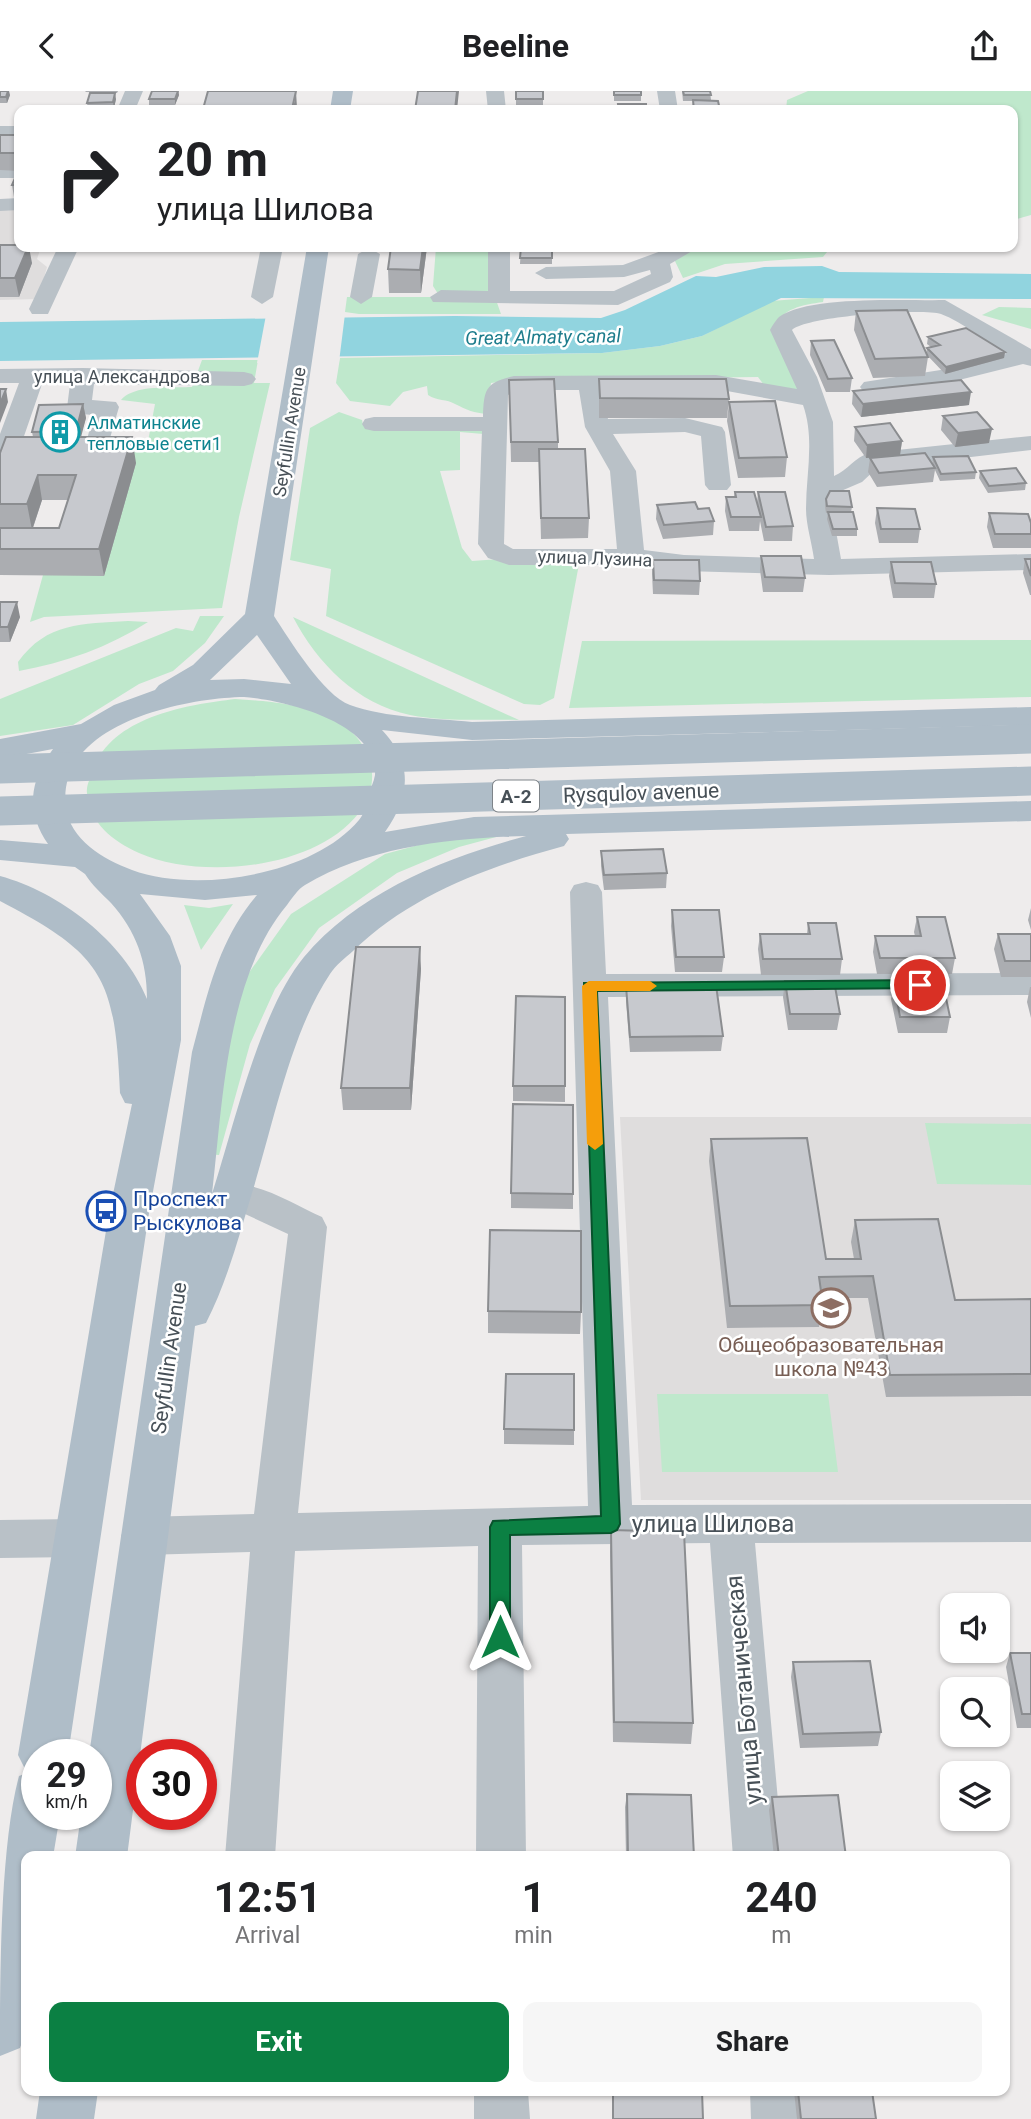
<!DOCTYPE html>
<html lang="en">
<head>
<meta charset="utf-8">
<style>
  body { margin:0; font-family:Roboto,sans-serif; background:#f6f6f6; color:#202124; height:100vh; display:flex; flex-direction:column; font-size:26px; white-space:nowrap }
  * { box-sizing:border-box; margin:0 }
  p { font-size:23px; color:#757577 }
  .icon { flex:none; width:38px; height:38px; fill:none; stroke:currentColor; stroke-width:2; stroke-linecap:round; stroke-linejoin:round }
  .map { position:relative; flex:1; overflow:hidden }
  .drawer { position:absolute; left:21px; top:1760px; width:989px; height:245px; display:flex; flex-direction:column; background:#fff; border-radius:14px; box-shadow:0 2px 5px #0004 }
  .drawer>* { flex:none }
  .top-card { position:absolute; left:14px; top:14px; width:1004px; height:147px; border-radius:14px; box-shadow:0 2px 5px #0004; background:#fff; color:#202124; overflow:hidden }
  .controls { position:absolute; left:940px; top:1502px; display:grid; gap:14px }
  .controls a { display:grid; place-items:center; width:70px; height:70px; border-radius:14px; background:#fff; box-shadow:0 2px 5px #0004; font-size:35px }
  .speed { position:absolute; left:21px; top:1648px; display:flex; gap:14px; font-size:35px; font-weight:700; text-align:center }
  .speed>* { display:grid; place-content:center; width:91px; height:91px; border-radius:50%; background:#fff; box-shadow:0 2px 5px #0004; line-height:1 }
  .speed small { font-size:18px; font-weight:400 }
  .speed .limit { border:10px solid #d22; background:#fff; color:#111 }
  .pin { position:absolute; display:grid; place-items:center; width:60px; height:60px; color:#fff; margin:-30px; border:4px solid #fff; border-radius:50%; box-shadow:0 2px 7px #0007 }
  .me { position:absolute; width:77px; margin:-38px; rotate:0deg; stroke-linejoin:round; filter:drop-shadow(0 0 5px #0008) }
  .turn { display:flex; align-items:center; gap:24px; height:147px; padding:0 28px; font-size:32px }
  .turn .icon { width:91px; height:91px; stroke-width:2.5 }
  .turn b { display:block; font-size:49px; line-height:60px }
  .eta { display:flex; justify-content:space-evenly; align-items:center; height:119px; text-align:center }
  .eta b { font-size:42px; font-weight:700; line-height:49px }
  .action { display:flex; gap:14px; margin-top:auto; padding:14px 28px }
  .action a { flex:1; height:80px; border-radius:14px; background:#0b8043; color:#fff; font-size:28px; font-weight:700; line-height:80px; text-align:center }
  .action a+a { background:#f6f6f6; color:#202124 }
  header { display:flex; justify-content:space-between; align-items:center; height:91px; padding:0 28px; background:#fff; font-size:32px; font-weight:700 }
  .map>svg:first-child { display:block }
  .education { fill:#dfdddd }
  .green { fill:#bfe8cc }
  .water { fill:#91d4df }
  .pier { fill:#eeecec }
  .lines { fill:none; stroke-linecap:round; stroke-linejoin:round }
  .minor { fill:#b9c1c7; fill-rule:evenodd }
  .major { fill:#afbdc8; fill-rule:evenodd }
  .major-bridge { stroke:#afbdc8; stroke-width:29 }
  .wall { fill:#abadb1; fill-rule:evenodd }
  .shaded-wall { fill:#8b8d90 }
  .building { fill:#c7c9ce; stroke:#8b8d90; stroke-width:2 }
  .route { fill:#0b8043; stroke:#07532c; stroke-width:2 }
  .slow { fill:#f59e0b }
  .labels { text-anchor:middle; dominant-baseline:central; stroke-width:5; stroke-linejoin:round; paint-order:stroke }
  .far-street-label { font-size:18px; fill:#475057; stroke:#fff }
  .far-culture-label { font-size:18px; fill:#0d838f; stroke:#fff; text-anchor:start }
  .far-water-label { font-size:19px; font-style:italic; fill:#1d7c8c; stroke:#fff }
  .shield { fill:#fff; stroke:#7e8489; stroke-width:2 }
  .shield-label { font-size:19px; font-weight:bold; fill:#475057 }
  .street-label { font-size:21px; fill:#475057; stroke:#fff }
  .transit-label { font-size:21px; fill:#164399; stroke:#fff; text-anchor:start }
  .education-label { font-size:21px; fill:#785e54; stroke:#fff }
  .near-street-label { font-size:24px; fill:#475057; stroke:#fff }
</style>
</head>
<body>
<header><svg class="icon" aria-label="back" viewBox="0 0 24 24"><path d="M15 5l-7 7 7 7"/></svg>Beeline<svg class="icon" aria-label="share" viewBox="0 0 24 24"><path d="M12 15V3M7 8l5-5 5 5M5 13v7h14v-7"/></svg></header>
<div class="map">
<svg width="1031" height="2028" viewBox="0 0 1031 2028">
  <rect width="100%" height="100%" fill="#eeecec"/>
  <!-- education -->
  <path class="education" d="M0,119h19v37h22l-4,12 10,8 -9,32 -38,1z
    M620,1026h411v383h-390z"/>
  <!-- green -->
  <path class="green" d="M808,0h223v124l-18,5v-110h-227l1,-10z
    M436,156h63v42l-4,8 6,17h-142l-14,-2 2,-15h93l-7,-11z
    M701,156h130l-8,10 -98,7 -42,14 -9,-19z
    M824,206l-1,5c-21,3 -40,6 -50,26l27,66 -36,-9 -6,-8 -244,3 -23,3 -4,31c-13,-1 -20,-4 -32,-10 -8,-5 -18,-3 -27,-9l-1,-9 -24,6 -13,14 -40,-5 -14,-18 4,-25 262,-5 58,-7 42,-10 69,-35z
    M999,216l32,1v21l-49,-14z
    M202,269h56l-4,23h16l-31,134 -17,91 -178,9 -14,5 13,-47h61l31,-112 -116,-9 127,-2 9,-48 -34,-4c13,-16 52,-12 71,-13z
    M339,321l23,8 1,5 132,-1v11l-35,-3v38l-20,1 22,77 10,13 28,-2 79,5 -25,134 -14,7 -16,-1 -198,-88 5,-47 -41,-9 20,-132z
    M200,525h24l-19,27 -32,28 -34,13 -66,41 -73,11v-37l176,-71 17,3z
    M293,526l226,103c-35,-1 -74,2 -109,-5 -53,-11 -93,-52 -117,-98z
    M128,530l20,1c-39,25 -84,41 -129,49l-1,-9c29,-40 64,-38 110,-41z
    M1031,549v57l-462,11 13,-67z
    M235,608c49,3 123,9 136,67 3,13 0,29 -8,41 -40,62 -161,74 -224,46 -26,-12 -49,-29 -52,-60 -1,-7 3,-14 5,-20 17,-56 94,-68 143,-74z
    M518,740l-59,16 -62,26 -78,55 -44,61 -25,55 -31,111 -13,-1 37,-173 48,-67 94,-60 63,-17z
    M233,813l-32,46 -17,-45 25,3z
    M925,1032l106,1v61l-94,-1z
    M657,1303h171l10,78h-176z"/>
  <!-- water -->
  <path class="water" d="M822,175l17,6 192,2v25l-250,-1 -79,38 -42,10 -58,7 -602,8v-39l455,-6 146,2 24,-8 71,-34 20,1 48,-10z"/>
  <!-- pier -->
  <path class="pier" d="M345,223l-6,48 -82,1 9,-48z"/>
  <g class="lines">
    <!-- minor -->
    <path class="minor" d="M125,0h18l-8,19h-18z
      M486,0h18l2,19h-18z
      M657,0h18l3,19h-18z
      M0,35h19v12h-19z
      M0,75h19v12h-19z
      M19,107v12l-19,1v-12z
      M58,156h21l-31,67h-16l-3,-5z
      M261,156h22l-10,50 -11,7 -11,-7z
      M488,156h22v44h104l37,-17 -1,-4 -26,7 -78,2 -11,-6 11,-6 77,-2 49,-18h27l-29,17 3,13 -3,5 -52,23 -185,-3 -3,-5 11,-7 47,1z
      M369,157l11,6 -8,43 -11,7 -11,-7 8,-43z
      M945,209l86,49v17l-8,-2 -76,19 -75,11 -8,-2 -4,-5 4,-5 83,-13 59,-15c-20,-12 -43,-32 -65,-40 -19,-6 -135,2 -149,16l25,47 16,45 1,54c14,-6 21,-19 35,-23l162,-17v14l-154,18 -15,14 -28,12 -2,15 9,50 190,-5v16l-202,5 -145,-4 -53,-6h-122l-21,-7 -10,-14 4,-113h-108l-9,-2 -3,-5 3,-5 9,-2h109c1,-28 2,-34 31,-41l202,-1 81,14 -27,-59c2,-4 6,-10 9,-13 30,-22 128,-16 166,-17zM716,298l87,16c12,34 3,69 3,104 0,16 6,34 8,50l-130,-4 -40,-5 -8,-79 -23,-37 72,-2 16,4 4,49 4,5h18l4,-5 -6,-53 -3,-5 -37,-9 -77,1 -6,-29zM518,299h61l6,37 25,44 7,78h-104l-9,-5 4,-149z
      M83,277l161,4 8,2 4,5 -4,5 -8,2 -150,-2 -2,16 24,2 3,5 -11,38h-18l-3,-5 6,-25 -23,-2 -3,-5 3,-24h-28l-29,84 -4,5 -9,3v-42l19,-51h-19v-14z
      M586,791l12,3 4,7 4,82 425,-1v22l-423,2 24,508 399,-1v38l-276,1 28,314h-50l-23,-314 -188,2 4,312h-50l2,-311 -183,5 -20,306h-50l25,-305 -107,3 -16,-5 -6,-14 6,-14 16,-5 111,-3 34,-280 -43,-20 -28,-8 -5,-10 5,-10c34,-10 74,17 105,31l5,10 -29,286 290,-7 -18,-614 4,-7z
      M77,1428l16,5 6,14 -6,14 -16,5 -77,1v-38z
      M474,2000h54l2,28h-56z
      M750,2000h54l3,28h-56z"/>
    <!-- major -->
    <path class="major" d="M333,0h20l-3,19h-20z
      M307,156h22l-55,369c15,23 50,80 76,89 35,13 85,13 122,17l559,-15v18l-559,15 -90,-10c31,33 29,65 3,102l89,-15 557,-16v20l-465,13 3,5 -5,7c-77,21 -153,49 -211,105 -8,7 -17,14 -23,23 -39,58 -57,151 -78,219 -13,43 -25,89 -46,130l-11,3 -68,531h-52l6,-42h15v-60h-7l103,-703c15,-56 26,-112 65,-157l-52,5 -65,-6 30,42 11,30v74l-32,173 -81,542h-31v60h23l-7,42h-27v175l-6,16 -20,8c0,-79 0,-210 19,-280l8,-3 -9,-18 91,-542 23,-109 -7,-1 -5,-10c-5,-115 -16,-138 -120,-192v-25c59,16 124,65 147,123 0,-38 -11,-68 -36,-96 -9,-9 -19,-18 -26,-29l-10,-7 -75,-7v-20l48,4c-23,-33 -18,-64 5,-95l-53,10v-20l81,-15 33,-19 41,-15 4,-5 34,-20 52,-51zM257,544l34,49 -47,-5 -34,1zM244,606c39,3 134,25 131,78 -1,7 -5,14 -7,21 -2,8 -3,17 -9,24 -46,55 -162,74 -227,50 -29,-11 -62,-30 -66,-63 -11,-83 118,-109 178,-110zM526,745c-79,21 -168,56 -222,121 -44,53 -70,169 -92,237 11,-92 14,-216 75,-289 5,-7 11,-16 18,-20 66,-39 145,-47 221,-49z
      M40,2000h58l-4,28h-58z"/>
    <!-- major-bridge -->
    <path class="major-bridge" d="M0,678l1031,-30
      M0,720l1031,-30"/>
  </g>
  <!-- wall -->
  <path class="wall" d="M0,0l10,4 -3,8h-7z
    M85,0h33l-1,2 -31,-1z
    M152,0h26l1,4 -4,10h-26v-6z
    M516,0h27v14h-27z
    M614,0h27v10h-27z
    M682,0h28l1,9 9,10h-28l1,-9h-10z
    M116,8l-2,9 -26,1 -1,-6z
    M297,17v2h-94v-1z
    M0,44h19v62h-5l-2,-12 7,-14 -19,-1z
    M0,154l32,18 -13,34h-19z
    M427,156l-6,46h-32l-1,-24z
    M521,156h31v17h-32z
    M856,220l70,43 1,-6 4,-1 -4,-3 1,-7 77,15 -1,6 -59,16 -18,-19 1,2 -3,19 -52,2 -19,-48z
    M811,250l41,37 -2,14h-24l-16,-37z
    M599,288l130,20 -2,19h-128z
    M509,289l49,62v7l31,69 -1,20 -47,1 -2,-77h-28z
    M853,300l116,14 -108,12 -9,-13z
    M729,311l58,55 -2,20 -47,1 -11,-57z
    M83,313l3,14 -6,19 56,26 -32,113 -104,-1v-122l33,-16 -1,-5zM42,409h26l-9,28h-26z
    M943,325l46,27 -34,4 -14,-17z
    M855,336l47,14 -2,14 -34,3 -12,-17z
    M933,366l43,15 -1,7 -35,2 -5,-11 -2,12 -56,5 -9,-15 2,-14 62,6z
    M980,380l46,12 -1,7 -37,3 -9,-15z
    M735,401l22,11 1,-11 35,34 -1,15h-28l-4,-20 -1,10h-30l-4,-20 1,-14h8z
    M826,408l26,8 -1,5 6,17v7h-25l-5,-17 1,-6h-2l-1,-7z
    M657,414l41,4 16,12 -1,14 -50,4 -7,-20z
    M877,417l43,21 -2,14h-39l-4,-20z
    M989,422l42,10v25h-38l-6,-21z
    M761,465l44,22 -2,14h-40l-3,-22z
    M1025,468h6v36h-1l-7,-22z
    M653,469l47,21 -1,14 -46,-1 -1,-20z
    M891,471l45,22 -2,14h-41l-4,-22z
    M0,511l20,15 -10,25h-10z
    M601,760l66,22 -1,15 -62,2 -3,-24z
    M1031,817v22l-3,-10z
    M672,819l52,47 -2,15h-47l-4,-46z
    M917,826l38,41 -3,16h-75l-4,-22 2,-16h40l-1,-4z
    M808,832l34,36 -2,16h-79l-3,-26 2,-15h47z
    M998,843h33v43h-30l-7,-28z
    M421,878l-10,141h-68l-2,-22z
    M785,890l55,33 -3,16h-49l-5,-33z
    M894,893l56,33 -3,16h-49l-7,-34z
    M626,895l97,50 -2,15 -91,1 -4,-51z
    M1030,896h1v31l-4,-16z
    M565,906v105l-52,-1v-15z
    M711,1048l115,120h28l-3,-17 4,-22 100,80 76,-1v97l-145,1 -18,-99h-46l1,7 -4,22 -92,1 -18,-167z
    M511,1102l62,1v15l-62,-1z
    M488,1220l93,1 -1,22 -92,-1z
    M504,1338l70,1v15l-70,-1z
    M611,1439l82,193 -2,21 -78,-2 -3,-190z
    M1010,1562h21v75h-14l-11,-61z
    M793,1571l88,70 -3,14 -78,2 -9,-71z
    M627,1703l67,63h-68l-1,-50z
    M772,1706l74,60h-72l-5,-47z
    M612,2000h90l1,28h-91z
    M794,2000h78l4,28h-79z"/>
  <!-- shaded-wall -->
  <path class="shaded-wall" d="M8,0h1l1,4 -3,8 -1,-6z
    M178,0l1,4 -4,10v-6z
    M296,0l1,17v2h-4z
    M457,0h2l-2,19h-2z
    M115,2l1,6 -2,9 -1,-6z
    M28,156h1l3,16 -13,34 -4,-19z
    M423,156h4l-6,46 -1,-23z
    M1005,261l-1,6 -59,16 1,-7z
    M6,298l2,13 -8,21v-19z
    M971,301l-2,13 -108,12 2,-13z
    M83,313l3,14 -7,27 -3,-14z
    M992,338l-3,14 -34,4 3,-14z
    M132,346l4,26 -32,113 -5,-27z
    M902,350l-2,14 -34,3 1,-13z
    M38,384l4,25 -10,30 -5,-26z
    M17,511l3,15 -10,25 -2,-15z
    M420,856l1,22 -10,141 -1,-22z"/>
  <!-- building -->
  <path class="building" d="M0,0h8l-2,6h-6z
    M152,0h26l-3,8h-26z
    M208,0h88l-4,18h-89z
    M418,0h39l-2,19h-40z
    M516,0h27v8h-27z
    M614,0h27v4h-27z
    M683,0h27l1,4h-27z
    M90,2h25l-2,9 -26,1z
    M693,9l25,1 2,9h-26z
    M618,13h28v6h-27z
    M513,17l32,1 -1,1h-31z
    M0,44h19v18h-19z
    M19,78v16h-7z
    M0,154h19v2h9l-13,31h-15z
    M391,156h32l-3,23 -32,-1z
    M521,156h31v11h-32z
    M907,219l21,47 -53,2 -19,-48z
    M966,237l39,24 -59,15 -19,-19 13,-3 -12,-8z
    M834,249l18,38 -24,1 -17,-38z
    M554,288l4,63h-47l-2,-62z
    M599,288h127l3,20 -129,-1z
    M961,289l10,12 -108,12 -10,-13z
    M0,298h6l-6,15z
    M775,310l12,56 -48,1 -10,-56z
    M83,313l-7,27 -44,1 7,-27z
    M977,321l15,17 -34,4 -15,-17z
    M890,332l12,18 -35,4 -12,-18z
    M6,346h126l-33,112h-99v-21h59l17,-53h-38l-11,29h-27v-51z
    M539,358h46l4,69h-48z
    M925,362l10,15 -56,5 -9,-15z
    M968,365l8,16 -35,2 -8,-17z
    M1016,377l10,15 -37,3 -9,-15z
    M830,400h19l3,16 -25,-1 -1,-7z
    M735,401h19l7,25h-30l-5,-20h10z
    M758,401h27l8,34 -27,1z
    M695,411l3,7 11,-1 5,13 -50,4 -7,-20z
    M877,417l38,1 5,20h-39z
    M828,421h25l4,17h-24z
    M989,422l39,1 3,9v11h-36z
    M761,465h40l4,22 -40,-1z
    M1025,468h6v17z
    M653,469h46l1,21 -46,-1z
    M891,471h40l5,22 -41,-1z
    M0,511h17l-9,25h-8z
    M663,758l4,24 -63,2 -3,-24z
    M672,819h47l5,47h-48z
    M917,826h28l10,41h-75l-5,-22h46z
    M808,832h28l6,36h-79l-3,-25h50z
    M998,843h33v27h-26z
    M356,856h64l-10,141h-69z
    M785,890h49l6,33h-50z
    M894,893h49l7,33h-50z
    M716,894l7,51 -93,1 -4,-51z
    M516,905l49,1v89h-52z
    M513,1013l60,1v89l-62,-1z
    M807,1047l19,121h35l-6,-39 83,-1 17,81 76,-1v75l-141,1 -17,-99 -54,1 4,28 -93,1 -19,-167z
    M490,1139l91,1v81l-93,-1z
    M506,1283h68v56l-70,-1z
    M611,1439l73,2 9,191 -79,-1z
    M1010,1562h21v61h-9z
    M870,1570l11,71 -78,2 -10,-72z
    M627,1703l64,1 3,62h-66z
    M838,1704l8,62h-67l-7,-60z
    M613,2000h89l1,28h-90z
    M798,2000h74l4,28h-75z"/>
  <!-- route -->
  <path class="route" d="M920,889l6,1v7l-329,3 23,533 -3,6 -6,3 -101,2v102l-3,6 -7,3 -7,-3 -3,-6v-110l3,-6 108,-5 -17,-533z"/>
  <!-- slow -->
  <path class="slow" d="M589,890h61l7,5 -7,5h-53l6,153 -8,6 -8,-6 -5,-158z"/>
  <!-- icons -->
  <defs>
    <g id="building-ring" transform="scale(2.0125)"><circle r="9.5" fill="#fff" stroke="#0f9aa8" stroke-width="1.5"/><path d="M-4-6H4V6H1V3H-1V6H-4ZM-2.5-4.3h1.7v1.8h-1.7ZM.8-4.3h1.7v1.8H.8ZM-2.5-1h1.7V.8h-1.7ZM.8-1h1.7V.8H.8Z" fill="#0f9aa8"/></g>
    <g id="bus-ring" transform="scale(2.0125)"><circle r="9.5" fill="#fff" stroke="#1a4fb4" stroke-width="1.5"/><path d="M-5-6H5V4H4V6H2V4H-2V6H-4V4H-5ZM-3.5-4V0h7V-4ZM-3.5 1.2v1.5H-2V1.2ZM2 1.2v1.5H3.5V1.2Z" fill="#1a4fb4"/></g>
    <g id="school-ring" transform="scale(2.0125)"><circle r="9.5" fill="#fff" stroke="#8d6e63" stroke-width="1.5"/><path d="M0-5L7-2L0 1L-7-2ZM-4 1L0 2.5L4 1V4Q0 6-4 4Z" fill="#8d6e63"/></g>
  </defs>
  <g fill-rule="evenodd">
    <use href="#building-ring" x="60" y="341"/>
    <use href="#bus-ring" x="106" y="1120"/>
    <use href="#school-ring" x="831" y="1217"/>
  </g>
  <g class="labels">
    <!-- far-street labels -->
    <g class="far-street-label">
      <text x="122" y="285">улица Александрова</text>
      <text transform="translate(289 341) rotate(-81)">Seyfullin Avenue</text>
      <text transform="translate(595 467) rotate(2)">улица Лузина</text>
    </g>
    <!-- far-culture labels -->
    <g class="far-culture-label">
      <text x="87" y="331">Алматинские<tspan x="87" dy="21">тепловые сети1</tspan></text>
    </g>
    <!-- far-water labels -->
    <g class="far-water-label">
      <text transform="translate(543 246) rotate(-1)">Great Almaty canal</text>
    </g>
    <!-- shield labels -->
    <rect class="shield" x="493" y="689.5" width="46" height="31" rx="5"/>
    <g class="shield-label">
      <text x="516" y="705">A-2</text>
    </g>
    <!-- street labels -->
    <g class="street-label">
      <text transform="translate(641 702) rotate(-2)">Rysqulov avenue</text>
      <text transform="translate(169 1267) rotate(-82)">Seyfullin Avenue</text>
    </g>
    <!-- transit labels -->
    <g class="transit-label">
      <text x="133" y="1108">Проспект<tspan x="133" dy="24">Рыскулова</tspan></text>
    </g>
    <!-- education labels -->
    <g class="education-label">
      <text x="831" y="1254">Общеобразовательная<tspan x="831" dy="24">школа №43</tspan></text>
    </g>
    <!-- near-street labels -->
    <g class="near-street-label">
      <text x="713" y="1433">улица Шилова</text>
      <text transform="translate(744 1599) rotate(-95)">улица Ботаническая</text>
    </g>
  </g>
</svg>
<div class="controls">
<a><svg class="icon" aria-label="sound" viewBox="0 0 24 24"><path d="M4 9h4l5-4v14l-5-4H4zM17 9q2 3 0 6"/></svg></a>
<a><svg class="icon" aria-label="search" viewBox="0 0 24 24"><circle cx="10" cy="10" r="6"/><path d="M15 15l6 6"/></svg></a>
<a><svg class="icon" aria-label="layers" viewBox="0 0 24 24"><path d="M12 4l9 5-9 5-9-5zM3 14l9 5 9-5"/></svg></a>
</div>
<div class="speed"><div>29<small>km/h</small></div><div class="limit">30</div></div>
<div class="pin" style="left:920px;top:894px;background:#d93025"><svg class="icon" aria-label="arrive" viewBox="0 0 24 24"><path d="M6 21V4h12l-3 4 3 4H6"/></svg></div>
<svg class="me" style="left:500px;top:1546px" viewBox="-20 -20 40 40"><path d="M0-17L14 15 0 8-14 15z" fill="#0b8043" stroke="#fff" stroke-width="4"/></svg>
<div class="top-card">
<div class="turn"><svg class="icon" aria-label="right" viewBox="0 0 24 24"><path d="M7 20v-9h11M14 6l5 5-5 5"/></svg><div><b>20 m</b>улица Шилова</div></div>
</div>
<section class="drawer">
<div class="eta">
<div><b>12:51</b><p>Arrival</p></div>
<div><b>1</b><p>min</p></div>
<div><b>240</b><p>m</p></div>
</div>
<div class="action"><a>Exit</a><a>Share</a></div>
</section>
</div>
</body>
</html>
